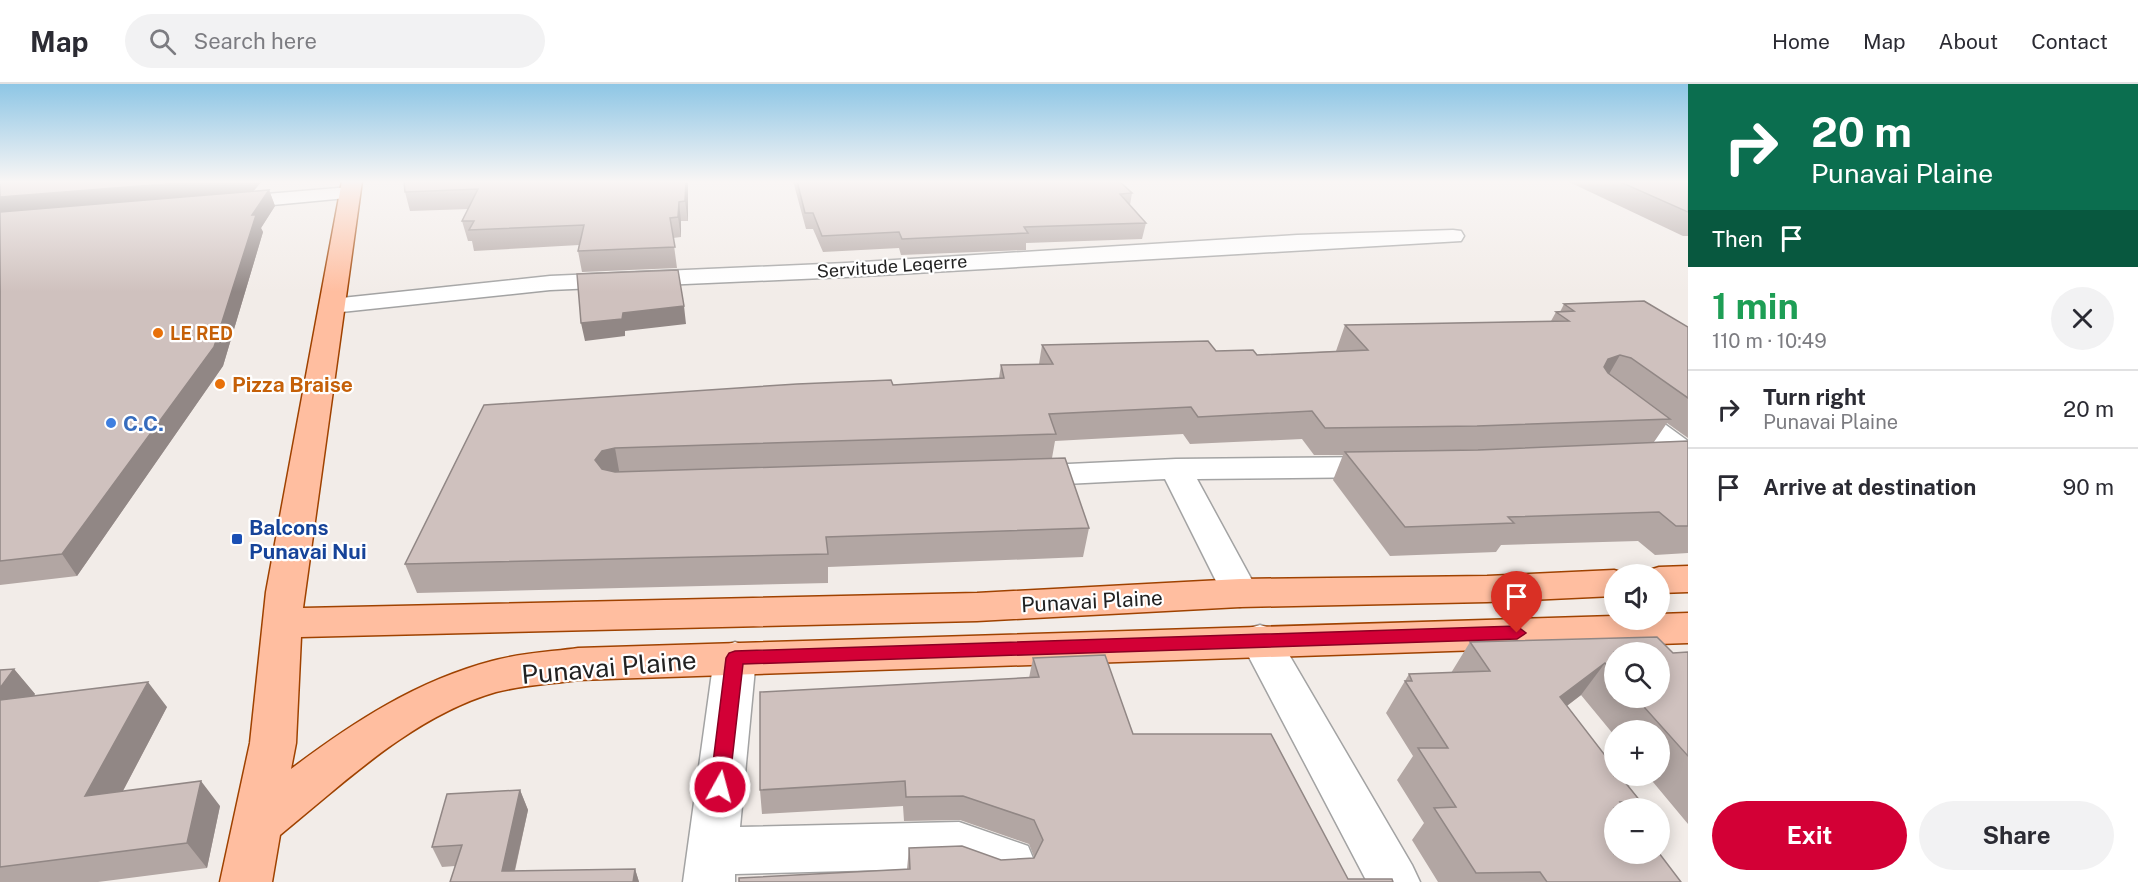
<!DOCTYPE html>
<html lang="en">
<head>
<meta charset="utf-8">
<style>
  body { margin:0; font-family:"Public Sans",sans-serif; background:#f2f2f3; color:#2b2b33; height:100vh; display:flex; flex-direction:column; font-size:22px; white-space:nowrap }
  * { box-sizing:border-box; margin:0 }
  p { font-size:20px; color:#7c7c81 }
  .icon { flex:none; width:33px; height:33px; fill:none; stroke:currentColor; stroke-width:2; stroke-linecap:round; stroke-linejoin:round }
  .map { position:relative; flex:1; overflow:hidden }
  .drawer { display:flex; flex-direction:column; background:#fff; width:450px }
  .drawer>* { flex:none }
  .guide { background:#0b6e4f; color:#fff; overflow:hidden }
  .fabs { position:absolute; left:1604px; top:480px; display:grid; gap:12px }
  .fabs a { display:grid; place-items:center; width:66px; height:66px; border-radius:50%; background:#fff; box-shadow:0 3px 15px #0003; font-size:30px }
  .pin { position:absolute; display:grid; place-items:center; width:51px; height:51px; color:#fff; margin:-62px -26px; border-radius:50% 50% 50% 0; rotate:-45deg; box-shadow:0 0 6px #0007 }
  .pin .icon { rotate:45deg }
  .me { position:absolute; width:66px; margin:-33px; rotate:7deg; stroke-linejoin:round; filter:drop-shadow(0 0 4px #0008) }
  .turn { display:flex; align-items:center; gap:21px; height:126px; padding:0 24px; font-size:27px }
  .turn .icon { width:78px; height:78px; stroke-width:2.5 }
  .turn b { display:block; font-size:42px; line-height:51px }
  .then { display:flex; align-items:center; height:57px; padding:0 24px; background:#0003; gap:12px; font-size:22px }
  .round { display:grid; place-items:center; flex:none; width:63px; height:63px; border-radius:32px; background:#f2f2f3 }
  .headline { display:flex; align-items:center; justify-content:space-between; height:102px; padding:0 24px }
  h1 { font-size:36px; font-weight:700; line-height:45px; color:#1e9e55 }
  .cta { display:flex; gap:12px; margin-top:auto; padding:12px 24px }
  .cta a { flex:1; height:69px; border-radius:36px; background:#d30036; color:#fff; font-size:24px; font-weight:700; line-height:69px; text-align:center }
  .cta a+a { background:#f2f2f3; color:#2b2b33 }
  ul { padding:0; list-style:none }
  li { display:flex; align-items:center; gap:18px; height:78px; padding:0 24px; border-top:2px solid #e1e1e2 }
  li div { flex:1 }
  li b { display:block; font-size:22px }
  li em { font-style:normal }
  header { display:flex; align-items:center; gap:36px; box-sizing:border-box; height:84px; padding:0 30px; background:#fff; border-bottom:2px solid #e1e1e2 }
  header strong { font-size:28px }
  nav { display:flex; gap:33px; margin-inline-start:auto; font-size:21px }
  .search { width:420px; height:54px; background:#f2f2f3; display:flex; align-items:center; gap:15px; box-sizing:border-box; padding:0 21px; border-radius:33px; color:#7c7c81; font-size:22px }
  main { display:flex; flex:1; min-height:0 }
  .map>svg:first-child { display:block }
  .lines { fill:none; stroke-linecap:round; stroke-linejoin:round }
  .minor-casing { stroke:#a3a3a3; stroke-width:3 }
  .primary-casing { stroke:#9f4200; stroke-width:3 }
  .minor { fill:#fff; fill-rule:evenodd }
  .primary { fill:#ffbea0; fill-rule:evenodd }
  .wall { fill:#b2a6a3; fill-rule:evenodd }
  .shaded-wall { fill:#918785 }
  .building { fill:#cfc1be; stroke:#918785; stroke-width:1.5 }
  .route { fill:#d30036; stroke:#890023; stroke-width:1.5 }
  .food-dot { fill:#e8710a; stroke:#fff; stroke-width:2 }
  .shop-dot { fill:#3f7fe0; stroke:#fff; stroke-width:2 }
  .transit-dot { fill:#1a4fb4; stroke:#fff; stroke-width:2 }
  .labels { text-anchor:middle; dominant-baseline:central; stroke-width:4.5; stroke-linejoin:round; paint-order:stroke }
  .far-street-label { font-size:18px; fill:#222; stroke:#fff }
  .far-food-label { font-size:18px; font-weight:bold; fill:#c56008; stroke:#fff; text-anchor:start }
  .food-label { font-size:21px; font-weight:bold; fill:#c56008; stroke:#fff; text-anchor:start }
  .shop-label { font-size:21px; font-weight:bold; fill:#366cbe; stroke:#fff; text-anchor:start }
  .transit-label { font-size:21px; font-weight:bold; fill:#164399; stroke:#fff; text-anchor:start }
  .street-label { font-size:21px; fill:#222; stroke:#fff }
  .near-street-label { font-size:26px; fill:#222; stroke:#fff }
</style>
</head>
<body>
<header>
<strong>Map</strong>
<div class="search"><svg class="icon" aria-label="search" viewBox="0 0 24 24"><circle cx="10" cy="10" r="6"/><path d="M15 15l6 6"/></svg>Search here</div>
<nav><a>Home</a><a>Map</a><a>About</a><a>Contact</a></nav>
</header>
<main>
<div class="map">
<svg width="1688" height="798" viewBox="0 0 1688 798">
  <rect width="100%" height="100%" fill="#f2ece8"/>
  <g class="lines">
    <!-- minor casing -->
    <g class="minor-casing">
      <path id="minor" d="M350,103l7,2 3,4 -3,4 -128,12 -7,-2 -3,-4 3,-4 7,-2z
        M1453,146l8,1 3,5 -3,5 -615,36 -296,13 -218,23 -9,-2 -3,-5 3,-5 9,-2 218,-23 296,-13 451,-28z
        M1623,314l10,3 55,40v25l-20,1 -11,-3 -5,-7 8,-7 -52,-43 5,-6z
        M1382,373l11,3 5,7 -5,7 -11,3 -185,2 62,114 -6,10 -13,4 -13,-4 -62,-124 -140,7 -12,-3 -4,-7 4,-7 12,-3 151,-7z
        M1260,541l14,4 138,236 8,17h-53l-127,-242 6,-11z
        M735,558l15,5 6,11 -16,169 219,-5 69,24 7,17 -7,17 -31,2 -38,-14 -224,6v8h-52l31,-224 6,-11z"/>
    </g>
    <!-- primary casing -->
    <g class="primary-casing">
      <path id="primary" d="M342,97h20l-59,427 674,-15 263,-14 247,-3 127,-6 14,4h-14v22l-127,6 -247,5 -263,14 -676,16 -5,106 -5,26c61,-46 125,-88 201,-108 28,-8 57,-9 86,-13l1036,-32v4h45v-6l29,-1v30l-1110,37c-27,4 -55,5 -82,12 -83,24 -151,90 -216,143l-8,47h-52l30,-139 16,-151z
        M1688,482v26l-29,1v-19h-15l2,-3 13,-4z"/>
    </g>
    <!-- minor -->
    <use href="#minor" class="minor"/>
    <!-- primary -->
    <use href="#primary" class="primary"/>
  </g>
  <!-- wall -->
  <path class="wall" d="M0,97l254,11 15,-2 6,16 -14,22 2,4 -40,134 -146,210 -77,9z
    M688,97v40h-7v16l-8,1 4,30 -95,4 -4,-21 1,-6 -105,6 -2,-10h-4l-6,-20 7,-12 -59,2 -5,-19z
    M793,97h326l13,12 -2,12 16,18 -4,16 -116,4v7l-125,5 -2,-7 -76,4 -10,-23h-7z
    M1567,97h121v55h-5z
    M1564,220l124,23v111l-21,-15 -13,19 34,-1v112l-33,2 -17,-14 -137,4 -5,7 -106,4 -57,-76 10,-25h-29l-12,-16 -112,5 -7,-10 -128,7 -3,17 37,70 -6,29 -255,10v16l-411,10 -12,-29 79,-159 409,-20 106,-7 2,-13 38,-1 3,-19 174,6 41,4 79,-4 9,-26 206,-4 5,-9h4z
    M1470,558l203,11 15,-1v172l-40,-48h11v-46h-45v5l-33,-40 -14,11 74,96 -6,6h-21l67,74h-243l-26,-42 12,-17 -27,-43 16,-24 -27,-43 23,-39 42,-1zM1614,568l45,46h-45z
    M1033,574l100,76 215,145 45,3 -486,-13 2,-21 92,12 33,-2v-1l-5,-13 -69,-24 -56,1 -1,-15 -141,8 -2,-24 269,-112z
    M14,585l21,25 -1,1 133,12 -44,84 97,15 -13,62 -109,14h-98v-212z
    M520,706l8,20 -13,61 120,-2 4,13h-189l5,-16 -13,1 -10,-20z"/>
  <!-- shaded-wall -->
  <path class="shaded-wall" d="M202,97h60l-9,11 -253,21v-16z
    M686,97h2v40l-3,-20z
    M269,106l6,16 -14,22 2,4 -40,134 -146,210 -15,-22 190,-339z
    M679,118l2,19v16l-3,-20z
    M684,222l2,18 -61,7v5l-40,5 -4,-18 42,-10z
    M1620,271l-15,26 -13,4 16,-26z
    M615,364l5,28 -13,3 -12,-19 7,-9z
    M1605,579l-24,32 -45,34 24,-32z
    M14,585l21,25 -21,32 -14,-15v-23z
    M148,598l19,25 -60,114 -22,-25z
    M201,697l19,25 -13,62 -20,-25z
    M520,706l8,20 -16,72 -10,-11z
    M635,785l4,13h-6z"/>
  <!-- building -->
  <path class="building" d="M0,97h203l-203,16z
    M404,97h282l-1,20 -6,1 -1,15 -8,1 5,29 -97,4 6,-26 -115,5 5,-9h-12l16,-32 -73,3z
    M797,97h322l13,12 -12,1 26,29 -122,4 4,6 -126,6 -3,-7 -77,4 -9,-23h-8z
    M1618,97h70v31z
    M269,106l-17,25h4l-42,132 -152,207 -62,7v-349z
    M678,186l6,36 -61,7 -1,6 -41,4 -4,-49z
    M1644,217l44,26v71l-57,-40 -11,-3 -12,4 -4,8 4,6 62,46 -193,7 -152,2 -13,-17 -114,6 -7,-10 -142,7 7,20 -441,14 -13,3 -7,9 7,9 13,3 450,-14 24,70 -263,9 2,17 -423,10 79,-159 313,-21 94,-4 2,5 111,-7 -3,-13 52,-1 -11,-19 166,-4 8,10 37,-1 4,5 111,-5 -23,-25 224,-4 -13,-9 18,-1 -10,-7z
    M1688,357v85h-12l-17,-14 -151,5 6,6 -109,4 -60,-75 133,-2z
    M1657,553l16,16 15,-1v104l-52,-58h23v-46h-45v21l-9,-10 -45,34 54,70v9h6l21,26h-21l4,6h-10v46l45,-1 22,29h-134l-7,-10 -64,1 -42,-65 22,-1 -38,-59h30l-43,-67h7l-3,-7 81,-3 -20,-29z
    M1105,571l28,79h138l77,145h44l1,3h-654v-4l171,-9 -1,-21 53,-2 39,14 33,-2 9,-18 -9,-20 -71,-24 -57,1 -1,-16 -145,9v-98l279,-15 -6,-19z
    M14,585l-14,19v-18z
    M148,598l-63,114 116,-15 -14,62 -187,24v-167z
    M520,706l-18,81 133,-2 -2,13h-183l12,-37 -30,2 15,-53z"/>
  <!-- sky -->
  <linearGradient id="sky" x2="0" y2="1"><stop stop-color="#8ec6e5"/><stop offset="0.47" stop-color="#f9f6f5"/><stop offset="1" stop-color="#f9f6f5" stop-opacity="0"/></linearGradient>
  <rect width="1688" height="208" fill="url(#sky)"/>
  <!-- route -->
  <path class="route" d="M1517,542l9,7 -9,6 -774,25 -14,123 -2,6 -7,2 -7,-2 -3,-6 16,-129 3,-5 6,-2z"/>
  <!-- markers -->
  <g class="food-dot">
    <circle cx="158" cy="249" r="6"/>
    <circle cx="220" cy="300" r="6"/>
  </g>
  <circle class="shop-dot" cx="111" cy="339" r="6"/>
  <rect class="transit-dot" x="231" y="449" width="12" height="12" rx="3"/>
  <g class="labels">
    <!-- far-street labels -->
    <g class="far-street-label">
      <text transform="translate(892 182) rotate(-4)">Servitude Leqerre</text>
    </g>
    <!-- far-food labels -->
    <g class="far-food-label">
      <text x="170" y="249">LE RED</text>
    </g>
    <!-- food labels -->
    <g class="food-label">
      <text x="232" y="300">Pizza Braise</text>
    </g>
    <!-- shop labels -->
    <g class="shop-label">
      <text x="123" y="339">C.C.</text>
    </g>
    <!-- transit labels -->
    <g class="transit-label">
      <text x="249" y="443">Balcons<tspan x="249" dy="24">Punavai Nui</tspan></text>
    </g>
    <!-- street labels -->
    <g class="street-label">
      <text transform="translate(1092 517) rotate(-3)">Punavai Plaine</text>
    </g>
    <!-- near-street labels -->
    <g class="near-street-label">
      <text transform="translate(609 583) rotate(-5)">Punavai Plaine</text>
    </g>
  </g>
</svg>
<div class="fabs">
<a><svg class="icon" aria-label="sound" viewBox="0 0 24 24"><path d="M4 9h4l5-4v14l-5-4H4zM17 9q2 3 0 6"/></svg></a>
<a><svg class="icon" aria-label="search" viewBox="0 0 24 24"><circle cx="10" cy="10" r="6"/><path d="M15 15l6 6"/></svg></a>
<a>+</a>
<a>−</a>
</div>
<div class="pin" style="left:1517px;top:549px;background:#d93025"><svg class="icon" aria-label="arrive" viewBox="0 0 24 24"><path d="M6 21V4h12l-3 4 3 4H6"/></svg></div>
<svg class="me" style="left:720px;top:703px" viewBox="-20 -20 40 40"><circle r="17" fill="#d30036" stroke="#fff" stroke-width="3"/><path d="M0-11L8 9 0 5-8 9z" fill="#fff"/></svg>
</div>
<section class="drawer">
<div class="guide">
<div class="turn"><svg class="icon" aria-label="right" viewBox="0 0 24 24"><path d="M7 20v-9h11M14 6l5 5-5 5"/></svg><div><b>20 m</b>Punavai Plaine</div></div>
<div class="then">Then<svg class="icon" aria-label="arrive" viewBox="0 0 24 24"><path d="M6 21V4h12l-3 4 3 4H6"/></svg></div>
</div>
<div class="headline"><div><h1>1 min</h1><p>110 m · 10:49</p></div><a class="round"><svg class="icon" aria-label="close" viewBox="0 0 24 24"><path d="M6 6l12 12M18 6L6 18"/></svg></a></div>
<ul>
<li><svg class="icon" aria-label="right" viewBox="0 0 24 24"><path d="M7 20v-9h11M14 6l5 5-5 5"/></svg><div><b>Turn right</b><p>Punavai Plaine</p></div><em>20 m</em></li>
<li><svg class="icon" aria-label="arrive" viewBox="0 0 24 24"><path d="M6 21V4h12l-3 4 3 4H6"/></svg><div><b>Arrive at destination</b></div><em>90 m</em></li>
</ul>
<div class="cta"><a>Exit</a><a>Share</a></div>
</section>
</main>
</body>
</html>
